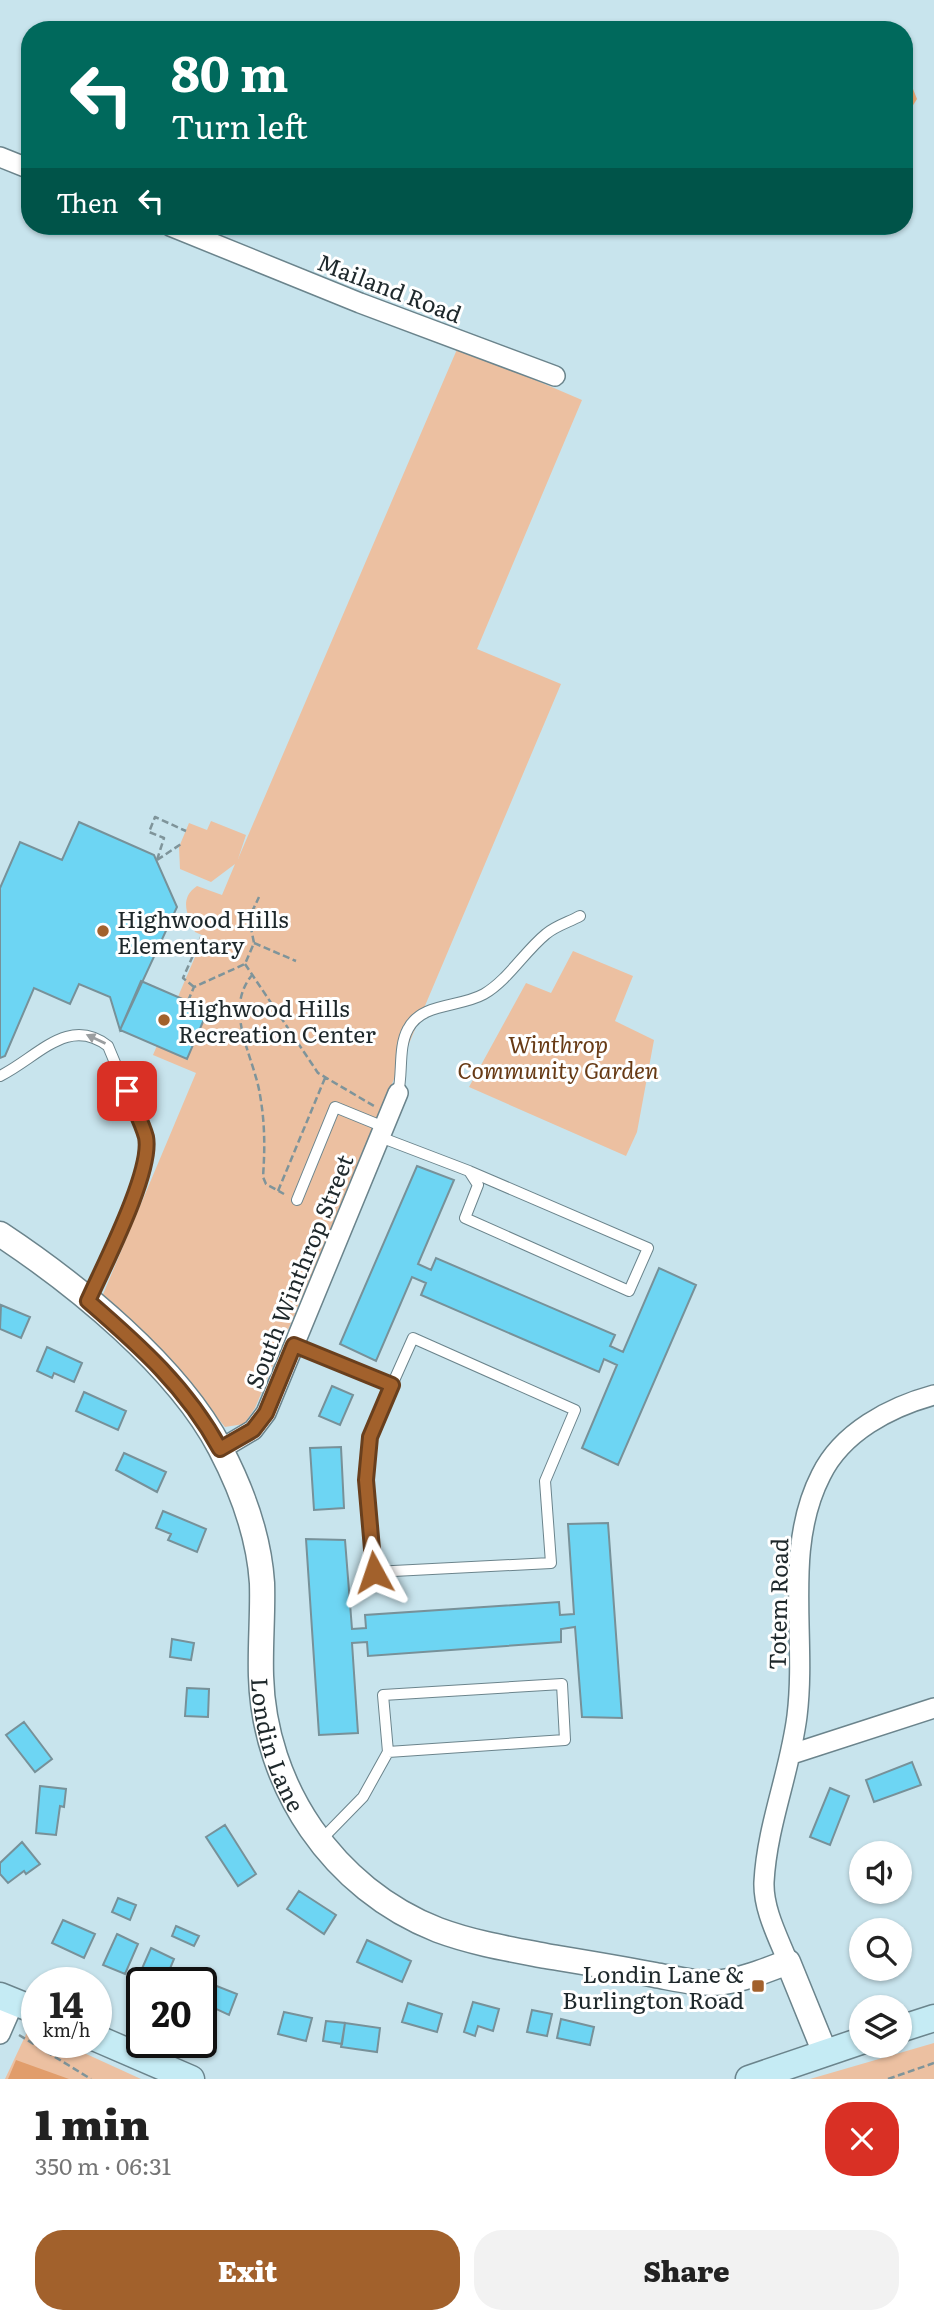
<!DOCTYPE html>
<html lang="en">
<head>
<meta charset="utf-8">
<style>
  body { margin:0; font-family:Literata,serif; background:#f2f2f2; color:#222; height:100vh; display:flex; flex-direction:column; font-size:26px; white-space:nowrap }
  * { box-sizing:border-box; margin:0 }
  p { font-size:23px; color:#767676 }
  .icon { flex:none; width:38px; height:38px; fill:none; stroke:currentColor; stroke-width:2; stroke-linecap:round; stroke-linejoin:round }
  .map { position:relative; height:2079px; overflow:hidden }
  .side { display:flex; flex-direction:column; background:#fff; flex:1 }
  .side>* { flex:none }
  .top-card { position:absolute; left:21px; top:21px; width:892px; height:214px; border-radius:28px; box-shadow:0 2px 5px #0004; background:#00695c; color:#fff; overflow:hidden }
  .controls { position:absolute; left:849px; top:1841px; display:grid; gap:14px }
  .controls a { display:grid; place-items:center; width:63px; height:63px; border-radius:50%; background:#fff; box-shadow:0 2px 5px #0004; font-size:35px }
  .speed { position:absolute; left:21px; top:1967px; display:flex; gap:14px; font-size:35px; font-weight:700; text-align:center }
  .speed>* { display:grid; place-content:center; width:91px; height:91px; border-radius:50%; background:#fff; box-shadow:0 2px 5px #0004; line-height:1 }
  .speed small { font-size:18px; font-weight:400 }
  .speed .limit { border:4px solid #111; border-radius:10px; background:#fff; color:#111 }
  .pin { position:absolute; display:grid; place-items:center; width:60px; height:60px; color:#fff; margin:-30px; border-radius:14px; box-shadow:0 4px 10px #0006 }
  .me { position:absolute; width:77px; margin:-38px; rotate:355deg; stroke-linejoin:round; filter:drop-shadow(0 0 5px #0008) }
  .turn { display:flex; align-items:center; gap:24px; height:147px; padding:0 35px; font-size:32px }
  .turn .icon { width:91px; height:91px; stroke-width:2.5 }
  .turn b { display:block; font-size:49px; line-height:60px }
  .then { display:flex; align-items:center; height:66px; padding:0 35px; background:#0003; gap:14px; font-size:26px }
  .round { display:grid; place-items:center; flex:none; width:74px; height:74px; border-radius:28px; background:#f2f2f2 }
  .head { display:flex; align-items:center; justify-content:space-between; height:119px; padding:0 35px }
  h1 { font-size:42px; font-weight:800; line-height:52px }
  .action { display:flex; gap:14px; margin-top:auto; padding:14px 35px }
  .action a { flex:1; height:80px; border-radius:28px; background:#a2612c; color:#fff; font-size:28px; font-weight:800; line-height:80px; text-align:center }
  .action a+a { background:#f2f2f2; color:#222 }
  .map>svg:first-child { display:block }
  .green { fill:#ecc0a1 }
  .forest { fill:#e19d6b }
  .water { fill:#f0ac78 }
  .building { fill:#6dd5f3; stroke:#779199; stroke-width:2 }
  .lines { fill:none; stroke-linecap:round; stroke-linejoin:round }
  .service-casing { stroke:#6b848c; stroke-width:12 }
  .minor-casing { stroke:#6b848c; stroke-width:22 }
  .tertiary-casing { stroke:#6b848c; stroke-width:27 }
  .secondary-casing { stroke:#6b848c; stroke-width:29 }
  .path { stroke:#7f949a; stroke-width:2.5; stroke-dasharray:7 3.5; stroke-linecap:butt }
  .service { stroke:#fff; stroke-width:10 }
  .minor { stroke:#fff; stroke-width:19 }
  .tertiary { stroke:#fff; stroke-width:24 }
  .secondary { stroke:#c5ebf4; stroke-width:26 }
  .oneway { fill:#9a9ea0 }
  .route-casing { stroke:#693f1d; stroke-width:18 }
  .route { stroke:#a2612c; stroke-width:12 }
  .poi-dot { fill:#a2612c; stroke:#fff; stroke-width:2.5 }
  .labels { text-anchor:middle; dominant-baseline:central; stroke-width:6; stroke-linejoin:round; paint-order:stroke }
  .street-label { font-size:23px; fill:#1e282b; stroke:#fff }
  .poi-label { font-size:23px; fill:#1e282b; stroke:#fff; text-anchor:start }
  .park-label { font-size:23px; font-style:italic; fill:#673a15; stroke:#fff }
</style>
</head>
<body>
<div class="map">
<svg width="934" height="2079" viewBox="0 0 934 2079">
  <rect width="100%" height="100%" fill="#c8e4ed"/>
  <!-- green -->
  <path class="green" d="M458,347l124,53 -105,249 84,35 -306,724 -11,16 -19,3 -45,-55 -79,-73 95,-226 -43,-18 51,-119 -9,-4c-7,-16 -17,-33 2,-46l25,9 13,-31 -24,18 -31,-13 -1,-22 10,-24 18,7 4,-9 35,14 -8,24z
    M573,951l60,25 -18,45 39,19 -17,92 -11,24 -157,-69 57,-104 25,10z
    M29,2028l8,4v10h23l81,37h-136z
    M934,2043v36h-124z"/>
  <!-- forest -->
  <path class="forest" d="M16,2060l53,19h-61z"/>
  <!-- water -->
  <path class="water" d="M905,69l12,30 -12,19z"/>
  <!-- building -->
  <path class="building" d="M79,822l75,33 23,52 -57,123 -10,-33 -31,-13 -9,20 -36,-16 -29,68 -5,2v-170l20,-46 42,18z
    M141,981l67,29 -21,49 -67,-29z
    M417,1166l37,14 -36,84 13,6 5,-12 179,77 -5,11 13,6 36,-84 37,17 -78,180 -36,-17 35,-83 -13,-6 -5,13 -178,-77 5,-12 -14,-6 -36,84 -36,-17z
    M1,1305l29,12 -9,21 -21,-9z
    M47,1347l35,16 -8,19 -20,-9 -2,5 -15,-7z
    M332,1386l21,9 -13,30 -21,-9z
    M84,1392l42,19 -8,19 -42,-19z
    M341,1447l3,61 -30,2 -4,-62z
    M124,1453l42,19 -9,20 -41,-22z
    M163,1511l43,18 -9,23 -29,-12 3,-6 -15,-6z
    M608,1523l14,195 -40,-1 -7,-90 -14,2v13l-193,14 -1,-14 -15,1 6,90 -39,2 -13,-196 39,1 7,89 14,-1 -1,-13 194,-13 1,13 14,-1 -6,-90z
    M172,1639l22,4 -3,17 -21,-3z
    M187,1688l22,1 -1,28 -23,-1z
    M24,1722l28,37 -17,13 -29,-37z
    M912,1762l9,23 -47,17 -8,-22z
    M40,1786l26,3 -2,18 -4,-1 -4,29 -20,-2z
    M830,1788l19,8 -19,49 -20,-8z
    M225,1825l31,49 -18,12 -32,-49z
    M22,1842l18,22 -14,10 -2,-3 -16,12 -8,-9v-11z
    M299,1891l37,24 -12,19 -37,-25z
    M118,1898l18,7 -6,15 -18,-8z
    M63,1920l32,14 -11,24 -32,-15z
    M176,1926l23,10 -5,10 -22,-10z
    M117,1934l21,10 -13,30 -22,-9z
    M367,1940l44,21 -9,21 -45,-20z
    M151,1948l23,11 -10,24 -27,-3z
    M204,1981l33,13 -8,21 -28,-13z
    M473,2002l26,7 -6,22 -15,-5 -3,10 -11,-4z
    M408,2003l34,11 -5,18 -35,-10z
    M532,2010l20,4 -5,22 -20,-4z
    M284,2012l28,6 -6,23 -28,-7z
    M561,2019l33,8 -4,18 -33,-7z
    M326,2021l19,2 -3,21 -19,-3z
    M345,2023l35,5 -3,24 -36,-5z"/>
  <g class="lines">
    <!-- service casing -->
    <g class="service-casing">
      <path id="service" d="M0,1076c37,-18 68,-61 108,-30l38,91c2,49 -37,115 -57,161
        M398,1093c5,-20 0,-46 10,-64 14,-27 51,-21 76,-35 24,-14 40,-42 62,-60 9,-8 23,-12 34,-18
        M380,1137l89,34 9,14 -13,33 164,73 19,-43 -179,-77
        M297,1200l38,-93 49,20
        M294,1345l98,40 21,-47 162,72 -30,71 6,82 -177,9 -8,-92 4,-43 22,-52
        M320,1841l43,-44 25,-45 177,-12 -3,-56 -179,11 5,57"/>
    </g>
    <!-- minor casing -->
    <g class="minor-casing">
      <path id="minor" d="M0,157l30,12
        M170,226l190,77 195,73
        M221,1449l32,-19 13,-17 132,-320
        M792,1754l142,-46
        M788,1962c-10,-25 -25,-53 -24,-80 3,-57 26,-110 33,-166 10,-80 -14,-167 24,-241 21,-43 69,-68 113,-80
        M0,2034l14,-32"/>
    </g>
    <!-- tertiary casing -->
    <g class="tertiary-casing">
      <g id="tertiary">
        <path id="s1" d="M0,1234c77,51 177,132 220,214 21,40 39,89 42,135 1,31 -2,62 -1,93 3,110 72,213 177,254 35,13 71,19 108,26 36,6 73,12 109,19 22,4 45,10 68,7 22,-3 44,-12 65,-20l37,91"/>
      </g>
    </g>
    <!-- secondary casing -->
    <g class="secondary-casing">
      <path id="secondary" d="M0,1996l37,15
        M900,2029l34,-11
        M96,2038l95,41
        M749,2079l112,-38"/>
    </g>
    <!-- path -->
    <path class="path" d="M157,860l7,-22 -15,-6 6,-15 31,14
      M157,860l24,-16
      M254,943l42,18
      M245,964l73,109 56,33
      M253,974c-31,35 1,82 7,121 5,28 5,54 3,82l3,7 18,10
      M194,987l-11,-9 19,-43
      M188,1001l6,-14 51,-23 9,-21 -5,-25 10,-21
      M278,1191l47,-113
      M19,2035l72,44
      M888,2079l46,-16"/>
    <!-- service -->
    <use href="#service" class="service"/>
    <!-- minor -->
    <use href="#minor" class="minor"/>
    <!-- tertiary -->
    <use href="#tertiary" class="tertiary"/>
    <!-- secondary -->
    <use href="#secondary" class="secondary"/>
  </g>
  <!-- one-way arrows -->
  <defs><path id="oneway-solid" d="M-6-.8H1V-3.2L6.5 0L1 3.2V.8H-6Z" transform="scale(1.75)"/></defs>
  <use class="oneway" href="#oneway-solid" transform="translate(96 1039) rotate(-155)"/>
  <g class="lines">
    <!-- route casing -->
    <g class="route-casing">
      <path id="route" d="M127,1091c6,15 15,31 19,46 7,34 -43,130 -58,164 52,45 99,87 132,148l33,-19 13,-17 28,-68 98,40 -22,52 -4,43 8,92"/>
    </g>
    <!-- route -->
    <use href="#route" class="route"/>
  </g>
  <!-- markers -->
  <g class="poi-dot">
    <circle cx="103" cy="931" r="7"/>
    <circle cx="164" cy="1020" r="7"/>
    <rect x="751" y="1979" width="14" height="14" rx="3.5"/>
  </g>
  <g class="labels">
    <!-- street labels -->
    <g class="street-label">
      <text transform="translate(390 287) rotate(21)">Mailand Road</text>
      <text transform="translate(298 1271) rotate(-68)">South Winthrop Street</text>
      <text transform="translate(777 1604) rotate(-89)">Totem Road</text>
      <text stroke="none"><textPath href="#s1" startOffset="616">Londin Lane</textPath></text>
    </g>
    <!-- poi labels -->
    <g class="poi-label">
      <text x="117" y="918">Highwood Hills<tspan x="117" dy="26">Elementary</tspan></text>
      <text x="178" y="1007">Highwood Hills<tspan x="178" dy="26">Recreation Center</tspan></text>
      <text x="744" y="1973" text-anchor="end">Londin Lane &amp;<tspan x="744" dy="26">Burlington Road</tspan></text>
    </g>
    <!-- park labels -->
    <g class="park-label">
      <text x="558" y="1043">Winthrop<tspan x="558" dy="26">Community Garden</tspan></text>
    </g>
  </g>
</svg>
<div class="controls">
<a><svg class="icon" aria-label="sound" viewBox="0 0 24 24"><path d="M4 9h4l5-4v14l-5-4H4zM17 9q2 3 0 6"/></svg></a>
<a><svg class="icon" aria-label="search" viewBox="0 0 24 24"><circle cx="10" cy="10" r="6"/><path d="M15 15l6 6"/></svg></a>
<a><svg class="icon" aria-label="layers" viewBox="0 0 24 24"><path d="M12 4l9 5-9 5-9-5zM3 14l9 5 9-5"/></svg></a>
</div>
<div class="speed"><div>14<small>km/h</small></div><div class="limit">20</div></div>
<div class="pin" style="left:127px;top:1091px;background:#d93025"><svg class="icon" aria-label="arrive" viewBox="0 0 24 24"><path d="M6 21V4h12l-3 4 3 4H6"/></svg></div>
<svg class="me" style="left:374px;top:1572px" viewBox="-20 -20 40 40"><path d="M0-17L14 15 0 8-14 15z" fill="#a2612c" stroke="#fff" stroke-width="4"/></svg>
<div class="top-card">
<div class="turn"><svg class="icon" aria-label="left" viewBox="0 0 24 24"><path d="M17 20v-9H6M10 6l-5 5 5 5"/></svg><div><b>80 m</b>Turn left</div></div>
<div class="then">Then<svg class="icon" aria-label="left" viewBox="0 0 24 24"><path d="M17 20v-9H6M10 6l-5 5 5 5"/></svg></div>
</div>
</div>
<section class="side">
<div class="head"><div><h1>1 min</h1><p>350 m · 06:31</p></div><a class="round" style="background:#d93025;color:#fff"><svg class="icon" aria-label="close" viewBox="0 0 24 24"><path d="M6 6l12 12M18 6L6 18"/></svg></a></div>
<div class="action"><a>Exit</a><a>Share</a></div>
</section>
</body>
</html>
